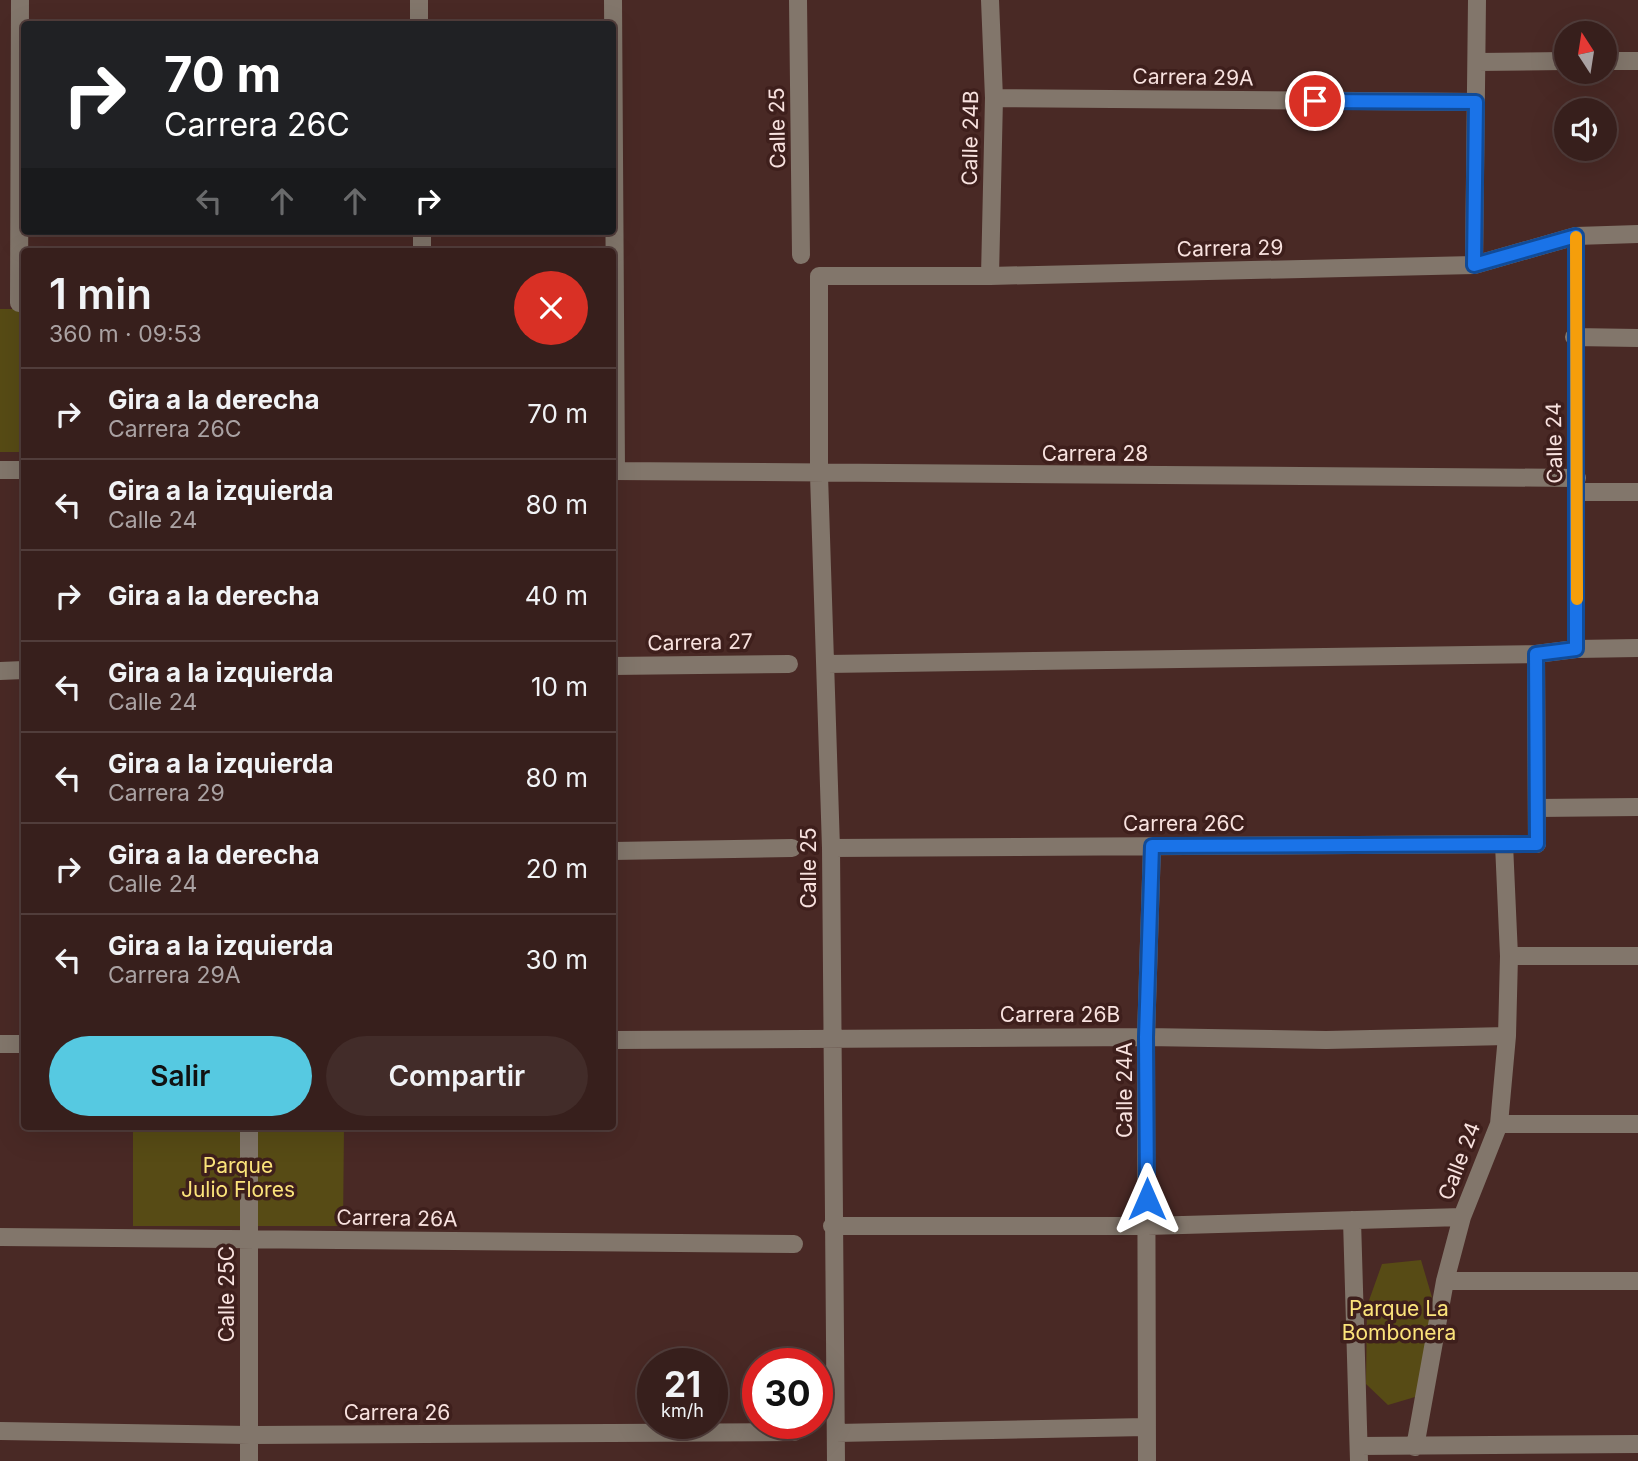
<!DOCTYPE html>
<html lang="es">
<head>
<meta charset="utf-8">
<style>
  body { margin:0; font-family:Inter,sans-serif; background:#422c29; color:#f1f3f6; height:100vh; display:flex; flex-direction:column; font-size:26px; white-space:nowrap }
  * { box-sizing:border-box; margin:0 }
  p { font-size:23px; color:#aaa2a3 }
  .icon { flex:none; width:38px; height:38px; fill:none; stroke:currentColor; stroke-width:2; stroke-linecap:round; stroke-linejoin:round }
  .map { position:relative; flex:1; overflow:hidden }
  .details { position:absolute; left:21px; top:248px; width:595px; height:882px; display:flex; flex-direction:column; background:#371f1c; border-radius:7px; box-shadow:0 7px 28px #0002,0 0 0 2px #513d3b }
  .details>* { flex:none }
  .banner { position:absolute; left:21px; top:21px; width:595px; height:214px; border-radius:7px; box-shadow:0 7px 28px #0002,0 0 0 2px #513d3b; background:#202124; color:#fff; overflow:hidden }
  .needle { width:46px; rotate:348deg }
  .controls { position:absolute; left:1554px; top:21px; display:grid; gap:14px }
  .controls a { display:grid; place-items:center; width:63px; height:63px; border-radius:50%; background:#371f1c; box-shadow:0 7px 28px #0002,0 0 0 2px #513d3b; font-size:35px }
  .speed { position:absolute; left:637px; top:1348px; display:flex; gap:14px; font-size:35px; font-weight:700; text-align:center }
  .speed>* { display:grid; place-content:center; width:91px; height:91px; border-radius:50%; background:#371f1c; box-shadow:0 7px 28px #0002,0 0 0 2px #513d3b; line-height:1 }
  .speed small { font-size:18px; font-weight:400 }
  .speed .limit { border:10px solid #d22; background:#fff; color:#111 }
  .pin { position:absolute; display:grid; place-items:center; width:60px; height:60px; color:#fff; margin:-30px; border:4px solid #fff; border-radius:50%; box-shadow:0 2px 7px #0007 }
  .me { position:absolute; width:77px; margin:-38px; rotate:0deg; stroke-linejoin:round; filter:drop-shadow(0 0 5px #0008) }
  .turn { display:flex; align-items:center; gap:24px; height:147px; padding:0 28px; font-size:32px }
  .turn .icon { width:91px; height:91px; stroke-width:2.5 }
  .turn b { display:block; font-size:49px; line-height:60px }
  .lanes { display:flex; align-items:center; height:66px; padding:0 28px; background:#0003; justify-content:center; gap:35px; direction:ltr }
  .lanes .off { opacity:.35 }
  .round { display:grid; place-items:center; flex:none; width:74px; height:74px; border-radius:37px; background:#422c29 }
  .overview { display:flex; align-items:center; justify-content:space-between; height:119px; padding:0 28px }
  h1 { font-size:42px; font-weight:600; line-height:52px }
  .primary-button { display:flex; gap:14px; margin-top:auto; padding:14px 28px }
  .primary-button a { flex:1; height:80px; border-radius:42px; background:#56c9e1; color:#111; font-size:28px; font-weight:600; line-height:80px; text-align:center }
  .primary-button a+a { background:#422c29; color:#f1f3f6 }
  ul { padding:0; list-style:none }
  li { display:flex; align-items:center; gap:21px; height:91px; padding:0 28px; border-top:2px solid #513d3b }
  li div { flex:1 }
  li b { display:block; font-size:26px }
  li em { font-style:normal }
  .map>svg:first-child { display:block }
  .green { fill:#574b15 }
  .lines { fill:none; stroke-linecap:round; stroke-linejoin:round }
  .minor { stroke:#82766b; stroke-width:18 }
  .route-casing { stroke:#114b97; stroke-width:18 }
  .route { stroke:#1a73e8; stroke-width:12 }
  .slow { stroke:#f59e0b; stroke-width:12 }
  .labels { text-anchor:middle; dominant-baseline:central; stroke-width:7; stroke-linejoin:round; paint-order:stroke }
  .street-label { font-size:21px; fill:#f8e2df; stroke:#3e1f1c }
  .park-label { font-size:21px; fill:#fbe37a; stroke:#3e1f1c }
</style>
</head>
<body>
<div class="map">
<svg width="1638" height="1461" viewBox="0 0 1638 1461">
  <rect width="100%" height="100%" fill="#492925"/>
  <!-- green -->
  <path class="green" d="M0,309h24v143h-24z
    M133,1127h211l-1,99h-210z
    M1421,1260l13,44 -8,61 -11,32 -27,8 -22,-21 1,-78 15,-42z"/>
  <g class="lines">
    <!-- minor -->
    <path class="minor" d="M419,0v24
      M613,0l3,471
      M798,0l3,255
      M990,0l4,98 -4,178
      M1605,61h33
      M1477,62l89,-1
      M994,98l482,4
      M422,231v21
      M1576,236v413
      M1474,265l3,-265
      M19,303l1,-303
      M1574,337l64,1
      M0,470h24
      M612,471l965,7
      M1577,492h61
      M827,664l709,-10 40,-5 62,-1
      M612,666l177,-2
      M0,671l24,-1
      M1537,808l101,-1
      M831,848l706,-4 -1,-190
      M612,851l180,-3
      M1509,956h129
      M612,1040l534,-3 180,3 181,-4
      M0,1044h24
      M1499,1124h139
      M249,1127v334
      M1352,1220l7,241
      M832,1226h315l315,-9
      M0,1237l794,7
      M1445,1281h193
      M0,1431l249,4 545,-3
      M836,1433l310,-6
      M1359,1446l279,-2
      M1415,1447l30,-166 17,-64 37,-93 8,-88 2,-80 -5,-112
      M836,1461l-5,-613 -12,-373v-199h171l484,-11 102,-29 62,-2
      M1147,1461l-1,-424 6,-191"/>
  </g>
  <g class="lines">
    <!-- route casing -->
    <g class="route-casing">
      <path id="route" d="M1147,1199l-1,-162 6,-191 385,-2 -1,-190 40,-5v-413l-102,29 2,-163 -161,-1"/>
    </g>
    <!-- route -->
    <use href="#route" class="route"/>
    <!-- slow -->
    <path class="slow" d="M1576,237l1,362"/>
  </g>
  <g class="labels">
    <!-- street labels -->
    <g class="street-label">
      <text transform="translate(1193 77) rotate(1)">Carrera 29A</text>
      <text transform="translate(777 128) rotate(-91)">Calle 25</text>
      <text transform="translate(970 138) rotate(-89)">Calle 24B</text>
      <text transform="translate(1230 248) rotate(-1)">Carrera 29</text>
      <text transform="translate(1554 443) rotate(-91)">Calle 24</text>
      <text x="1095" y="453">Carrera 28</text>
      <text transform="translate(700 642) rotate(-1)">Carrera 27</text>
      <text x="1184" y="823">Carrera 26C</text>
      <text transform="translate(808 868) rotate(-90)">Calle 25</text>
      <text x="1060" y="1014">Carrera 26B</text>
      <text transform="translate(1124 1090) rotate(-90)">Calle 24A</text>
      <text transform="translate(1459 1161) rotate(-69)">Calle 24</text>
      <text transform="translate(397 1218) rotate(1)">Carrera 26A</text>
      <text transform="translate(226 1294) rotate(-90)">Calle 25C</text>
      <text x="397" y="1412">Carrera 26</text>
    </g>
    <!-- park labels -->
    <g class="park-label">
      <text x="238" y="1165">Parque<tspan x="238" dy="24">Julio Flores</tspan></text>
      <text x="1399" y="1308">Parque La<tspan x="1399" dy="24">Bombonera</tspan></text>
    </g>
  </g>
</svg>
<div class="controls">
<a><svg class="needle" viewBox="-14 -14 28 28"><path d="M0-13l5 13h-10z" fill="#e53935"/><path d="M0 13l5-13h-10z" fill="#aaa2a3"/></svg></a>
<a><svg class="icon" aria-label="sound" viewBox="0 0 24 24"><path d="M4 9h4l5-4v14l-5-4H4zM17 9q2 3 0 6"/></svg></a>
</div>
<div class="speed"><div>21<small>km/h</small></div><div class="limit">30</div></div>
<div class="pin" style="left:1315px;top:101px;background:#d93025"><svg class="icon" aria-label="arrive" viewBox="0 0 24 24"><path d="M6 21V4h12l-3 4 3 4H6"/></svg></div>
<svg class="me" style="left:1147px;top:1199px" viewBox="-20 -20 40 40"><path d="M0-17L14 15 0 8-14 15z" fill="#1a73e8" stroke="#fff" stroke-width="4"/></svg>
<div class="banner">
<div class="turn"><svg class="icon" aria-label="right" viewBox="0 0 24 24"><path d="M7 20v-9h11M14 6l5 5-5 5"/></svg><div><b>70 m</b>Carrera 26C</div></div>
<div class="lanes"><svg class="icon off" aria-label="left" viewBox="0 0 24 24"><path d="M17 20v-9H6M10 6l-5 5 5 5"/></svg><svg class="icon off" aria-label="ahead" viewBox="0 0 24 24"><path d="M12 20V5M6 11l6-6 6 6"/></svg><svg class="icon off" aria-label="ahead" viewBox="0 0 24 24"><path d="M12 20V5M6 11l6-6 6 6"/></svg><svg class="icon" aria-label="right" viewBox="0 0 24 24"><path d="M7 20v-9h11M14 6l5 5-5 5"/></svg></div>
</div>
<section class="details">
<div class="overview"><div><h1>1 min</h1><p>360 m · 09:53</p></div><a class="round" style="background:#d93025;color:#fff"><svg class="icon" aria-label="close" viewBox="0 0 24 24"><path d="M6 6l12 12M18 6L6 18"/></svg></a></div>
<ul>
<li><svg class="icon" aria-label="right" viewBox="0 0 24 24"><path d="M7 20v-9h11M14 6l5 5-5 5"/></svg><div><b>Gira a la derecha</b><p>Carrera 26C</p></div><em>70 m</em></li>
<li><svg class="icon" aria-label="left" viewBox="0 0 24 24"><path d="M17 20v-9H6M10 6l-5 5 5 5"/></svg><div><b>Gira a la izquierda</b><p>Calle 24</p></div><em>80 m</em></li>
<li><svg class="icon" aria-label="right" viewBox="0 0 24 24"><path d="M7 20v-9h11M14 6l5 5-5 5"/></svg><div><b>Gira a la derecha</b></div><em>40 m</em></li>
<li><svg class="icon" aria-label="left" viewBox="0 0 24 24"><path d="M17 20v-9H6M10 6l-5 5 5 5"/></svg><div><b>Gira a la izquierda</b><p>Calle 24</p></div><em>10 m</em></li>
<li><svg class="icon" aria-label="left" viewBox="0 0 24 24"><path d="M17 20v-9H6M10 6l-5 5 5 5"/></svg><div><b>Gira a la izquierda</b><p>Carrera 29</p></div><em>80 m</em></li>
<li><svg class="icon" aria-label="right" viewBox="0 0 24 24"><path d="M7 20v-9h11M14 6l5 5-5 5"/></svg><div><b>Gira a la derecha</b><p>Calle 24</p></div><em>20 m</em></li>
<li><svg class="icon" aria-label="left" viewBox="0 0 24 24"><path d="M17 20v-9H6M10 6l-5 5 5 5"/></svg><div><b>Gira a la izquierda</b><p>Carrera 29A</p></div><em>30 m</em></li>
</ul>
<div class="primary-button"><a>Salir</a><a>Compartir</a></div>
</section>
</div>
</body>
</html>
